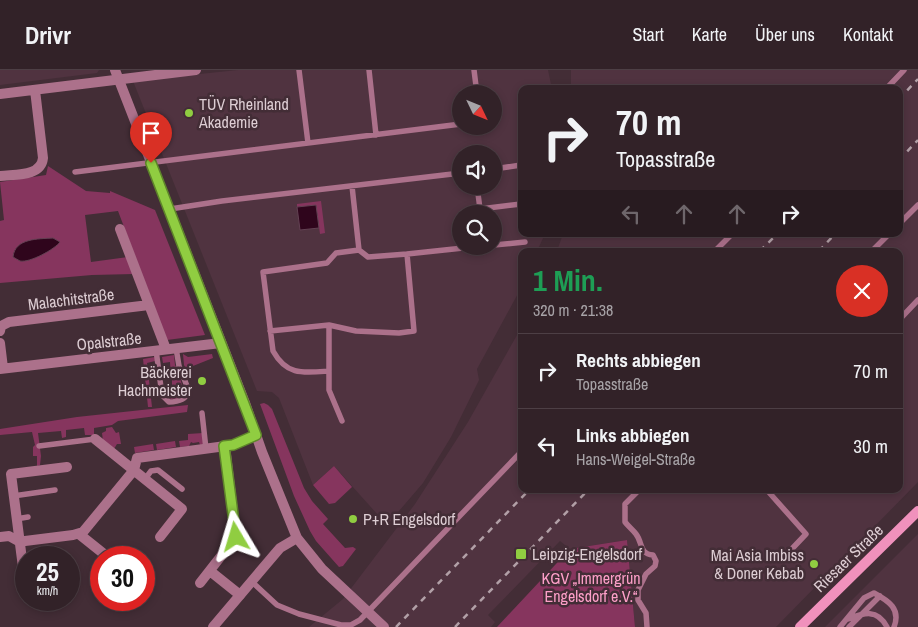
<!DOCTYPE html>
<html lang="de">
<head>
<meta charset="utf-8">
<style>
  body { margin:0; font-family:"Archivo Narrow",sans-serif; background:#3a2a30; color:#f1f3f6; height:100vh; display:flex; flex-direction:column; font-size:19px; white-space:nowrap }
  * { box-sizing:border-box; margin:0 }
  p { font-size:16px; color:#a8a4a8 }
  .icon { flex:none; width:28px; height:28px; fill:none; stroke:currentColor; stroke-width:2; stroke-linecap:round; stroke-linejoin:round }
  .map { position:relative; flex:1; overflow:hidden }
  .details { position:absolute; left:518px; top:178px; width:385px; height:245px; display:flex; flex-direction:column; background:#322228; border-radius:10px; box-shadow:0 2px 8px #0003,0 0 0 1px #4d3f45 }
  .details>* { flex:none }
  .banner { position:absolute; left:518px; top:15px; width:385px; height:152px; border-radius:10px; box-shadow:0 2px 8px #0003,0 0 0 1px #4d3f45; background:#322228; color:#f1f3f6; overflow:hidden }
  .needle { width:32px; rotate:133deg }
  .controls { position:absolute; left:452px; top:15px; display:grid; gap:10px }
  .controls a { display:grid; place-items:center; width:50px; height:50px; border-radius:50%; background:#322228; box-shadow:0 2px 8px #0003,0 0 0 1px #4d3f45; font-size:25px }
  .speed { position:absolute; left:15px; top:476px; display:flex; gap:10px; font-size:25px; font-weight:700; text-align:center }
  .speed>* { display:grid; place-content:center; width:65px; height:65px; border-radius:50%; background:#322228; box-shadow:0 2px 8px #0003,0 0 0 1px #4d3f45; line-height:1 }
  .speed small { font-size:12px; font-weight:400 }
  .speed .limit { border:8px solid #d22; background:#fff; color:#111 }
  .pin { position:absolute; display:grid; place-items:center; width:42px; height:42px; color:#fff; margin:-51px -21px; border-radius:50% 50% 50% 0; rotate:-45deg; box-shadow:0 0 5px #0007 }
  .pin .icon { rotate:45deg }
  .me { position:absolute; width:55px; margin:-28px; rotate:353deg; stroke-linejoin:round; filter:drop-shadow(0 0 4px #0008) }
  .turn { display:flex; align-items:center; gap:18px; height:105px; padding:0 15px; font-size:22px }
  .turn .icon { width:65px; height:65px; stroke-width:2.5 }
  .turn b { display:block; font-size:35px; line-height:42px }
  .lanes { display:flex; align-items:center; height:48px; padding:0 15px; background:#0003; justify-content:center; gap:25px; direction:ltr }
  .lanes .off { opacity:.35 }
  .round { display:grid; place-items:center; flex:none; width:52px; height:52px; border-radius:26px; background:#3a2a30 }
  .overview { display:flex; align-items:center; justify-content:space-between; height:85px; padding:0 15px }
  h1 { font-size:30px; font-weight:700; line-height:38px; color:#1e9e55 }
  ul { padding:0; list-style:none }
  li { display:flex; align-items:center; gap:15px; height:75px; padding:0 15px; border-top:1px solid #4d3f45 }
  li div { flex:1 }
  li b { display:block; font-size:19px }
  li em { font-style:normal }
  header { display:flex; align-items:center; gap:30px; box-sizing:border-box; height:70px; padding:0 25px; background:#322228; border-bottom:1px solid #4d3f45 }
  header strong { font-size:24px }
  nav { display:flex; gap:28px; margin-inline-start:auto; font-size:18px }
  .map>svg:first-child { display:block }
  .built { fill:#503340; fill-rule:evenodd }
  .green { fill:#86355e }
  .water { fill:#2f051c; stroke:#634153 }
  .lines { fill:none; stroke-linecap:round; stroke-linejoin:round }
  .service { stroke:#ac718b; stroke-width:5.5 }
  .minor { stroke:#ac718b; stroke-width:10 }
  .tertiary { stroke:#ac718b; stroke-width:10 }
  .secondary { stroke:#f091bc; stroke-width:10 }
  .rail { stroke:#b2a0a7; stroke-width:2.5; stroke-dasharray:6 6; stroke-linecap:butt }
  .route-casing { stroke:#5e852a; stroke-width:12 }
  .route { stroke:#90cd41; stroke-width:9 }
  .poi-dot { fill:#90cd41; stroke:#432d36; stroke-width:2 }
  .labels { text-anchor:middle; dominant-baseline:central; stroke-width:5; stroke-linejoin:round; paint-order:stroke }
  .poi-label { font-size:16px; fill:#ddcdd3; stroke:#432d36; text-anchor:start }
  .street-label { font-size:16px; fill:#ddcdd3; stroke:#432d36 }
  .park-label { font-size:16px; fill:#fe9fc9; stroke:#432d36 }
</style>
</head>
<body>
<header>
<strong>Drivr</strong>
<nav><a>Start</a><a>Karte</a><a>Über uns</a><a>Kontakt</a></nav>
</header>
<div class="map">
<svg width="918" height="557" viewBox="0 0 918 557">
  <rect width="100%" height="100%" fill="#432d36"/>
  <!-- built -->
  <path class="built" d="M0,0h99l-2,3 -97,12z
    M238,0h310l4,19h-31v145h24l-8,17h-16v37l-44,81 2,11 -28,57 -28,46 -36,42 -53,-59 -21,19 -34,-87 -7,-6 -15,-1 -124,-310zM461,24h33v32h-33zM461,84h33v32h-33zM461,144h33v32h-33z
    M571,0h347v412l-142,145h-141l-8,-87 -57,9 -10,-8 -72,74 7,7 -4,5h-182l34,-28 72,-95 53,-82 53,-94v161h378v-238h-342l6,-17h336v-145h-328z
    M918,464v93h-93z"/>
  <!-- green -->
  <path class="green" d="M48,96l38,25 24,2v-2l45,19 50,125 -38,5 -49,-129 -33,4 6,47 37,-5 6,17 -42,1 -92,8v-62l4,-1 -4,-38 46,-7z
    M321,131l4,32 -5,1 -4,-29 -19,2v-3z
    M183,284l5,3 24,-3 1,4 -20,8 -3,6 -2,1 -4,-8z
    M174,285l1,10 5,11 -9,2 -1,-16 -7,1 -1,-6z
    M155,287v4l-8,2 5,44h-4l-5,-48z
    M180,308l4,14c-4,6 -8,9 -15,6l-3,-6h6v-12z
    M264,333l4,2 4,4 32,79 8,13 16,18 -5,5 22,24 8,-1 3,2 -13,17 -4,1 -23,-26 -6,-10 -16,-35 -34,-92z
    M188,335l-1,7 -69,9 -6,4 -18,3v7h-9l-1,-7 -18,2v7l-4,1 -1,-7 -23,2 3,23 -1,9 -3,1v-10h-4v-9l2,-2 -3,-13 -32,3v-6l77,-12z
    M112,357l4,6 3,-1 2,12h-4l-3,5 -11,-8 -1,-8 4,-2v-3z
    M203,363v11l-3,1 -1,-3 -6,1 -2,-1 -2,4 -9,1 -1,-6 9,-1v-6z
    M175,371l1,6 -19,3 -1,-6z
    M153,374l1,6 -19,3 -1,-6z
    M334,396l18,21 -17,16 -6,1 -16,-19z
    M627,470l8,87h-138l73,-78z"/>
  <!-- water -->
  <path class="water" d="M316,135l3,23 -19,2 -3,-23z
    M53,168l7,4c-5,7 -30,21 -40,19 -2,-1 -5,-3 -7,-4 2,-19 25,-18 40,-19z"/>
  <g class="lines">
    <!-- service -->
    <path class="service" d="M299,0l9,73
      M369,0l7,65
      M474,0l3,24
      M886,19l18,-19
      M494,99l27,-4
      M75,102l386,-48
      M477,116l3,23 41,-5
      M170,139l52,-8 239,-28
      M899,154l19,-19
      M494,175l31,-3
      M715,181l17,-17
      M872,181l17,-17
      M407,184l75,-8
      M899,250l19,-20
      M329,255v65l13,31
      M270,261l59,-6 27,6 43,2 15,-2 -7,-77 -39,3 -9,-7
      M156,280l6,45 7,7c8,0 17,-2 20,-11l-10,-25 -3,-18
      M329,301c-26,2 -42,5 -56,-20l-10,-79 64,-9 9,-10 23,-3 -7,-64
      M202,343l4,36
      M39,376l56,-7
      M145,409l6,-8 7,-1 24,19
      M640,419l-15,15v18c3,4 8,8 11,12 7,9 3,20 17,21l3,6 -1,5 -9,8 -8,16v10l8,13 1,14
      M766,419l40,45 -18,19
      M13,426l42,-6
      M16,449l12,-2
      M251,511l26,24 22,9 42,11h10l9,-5 161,-168
      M144,515l3,3
      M66,530v1
      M848,549c16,-6 29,-11 39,8
      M840,557l24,-29 10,-5c15,8 27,16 20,34
      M849,557l31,-31"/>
    <!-- minor -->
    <path class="minor" d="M0,24l196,-24
      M0,106c15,-2 41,1 43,-18l-8,-68
      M120,159l46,120
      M0,261l1,-5 8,-4 140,-17
      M0,273l3,25
      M0,299l221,-26
      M95,369l87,70 -22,28
      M79,464l30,24
      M0,467l9,-1 9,5h7l48,-6 10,-3 51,-62 3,-12 96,-13 23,-10
      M210,501l30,24
      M26,505h-2l-13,-101 56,-7
      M200,513l36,-46 -11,-91"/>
    <!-- tertiary -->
    <path class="tertiary" d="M115,0l130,333 17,49 35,86 25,31 62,58
      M213,557l61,-72 6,-7 17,-10"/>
    <!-- secondary -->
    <path class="secondary" d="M800,557l118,-116"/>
    <!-- rail -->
    <path class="rail" d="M899,29l19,-20
      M899,90l19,-20
      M760,181l17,-17
      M819,181l16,-17
      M396,557l134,-138
      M455,557l134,-138"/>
  </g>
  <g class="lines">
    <!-- route casing -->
    <g class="route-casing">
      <path id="route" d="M151,93l105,272 -23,10 -9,1 12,91"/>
    </g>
    <!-- route -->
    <use href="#route" class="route"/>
  </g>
  <!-- markers -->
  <g class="poi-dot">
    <circle cx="189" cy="43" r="5"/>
    <circle cx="202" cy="311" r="5"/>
    <circle cx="353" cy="449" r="5"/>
    <rect x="515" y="478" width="12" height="12" rx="2.5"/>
    <circle cx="814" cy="494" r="5"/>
  </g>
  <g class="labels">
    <!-- poi labels -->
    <g class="poi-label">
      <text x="199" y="34">TÜV Rheinland<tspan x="199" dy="18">Akademie</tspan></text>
      <text x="192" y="302" text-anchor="end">Bäckerei<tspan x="192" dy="18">Hachmeister</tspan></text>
      <text x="363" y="449">P+R Engelsdorf</text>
      <text x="532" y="484">Leipzig-Engelsdorf</text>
      <text x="804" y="485" text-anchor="end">Mai Asia Imbiss<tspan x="804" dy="18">&amp; Doner Kebab</tspan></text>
    </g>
    <!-- street labels -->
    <g class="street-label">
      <text transform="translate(71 229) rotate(-7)">Malachitstraße</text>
      <text transform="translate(109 271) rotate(-6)">Opalstraße</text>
      <text transform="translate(848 488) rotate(-44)">Riesaer Straße</text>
    </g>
    <!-- park labels -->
    <g class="park-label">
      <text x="591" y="508">KGV „Immergrün<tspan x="591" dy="18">Engelsdorf e.V.“</tspan></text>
    </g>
  </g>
</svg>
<div class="controls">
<a><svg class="needle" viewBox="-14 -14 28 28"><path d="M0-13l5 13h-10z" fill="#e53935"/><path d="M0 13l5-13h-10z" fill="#a8a4a8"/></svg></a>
<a><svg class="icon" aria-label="sound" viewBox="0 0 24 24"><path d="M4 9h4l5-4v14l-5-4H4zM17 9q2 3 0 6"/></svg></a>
<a><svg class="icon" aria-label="search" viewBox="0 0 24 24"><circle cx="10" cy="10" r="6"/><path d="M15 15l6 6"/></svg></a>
</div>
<div class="speed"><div>25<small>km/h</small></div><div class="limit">30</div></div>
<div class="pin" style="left:151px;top:93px;background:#d93025"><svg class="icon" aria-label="arrive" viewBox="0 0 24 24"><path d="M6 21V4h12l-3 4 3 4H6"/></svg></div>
<svg class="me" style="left:236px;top:467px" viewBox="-20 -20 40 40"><path d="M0-17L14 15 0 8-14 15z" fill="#90cd41" stroke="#fff" stroke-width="4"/></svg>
<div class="banner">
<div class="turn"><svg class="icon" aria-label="right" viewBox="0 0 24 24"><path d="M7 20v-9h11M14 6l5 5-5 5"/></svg><div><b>70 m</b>Topasstraße</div></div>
<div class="lanes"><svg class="icon off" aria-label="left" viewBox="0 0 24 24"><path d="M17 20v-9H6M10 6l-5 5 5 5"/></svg><svg class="icon off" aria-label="ahead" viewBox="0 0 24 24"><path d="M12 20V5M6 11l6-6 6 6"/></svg><svg class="icon off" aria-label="ahead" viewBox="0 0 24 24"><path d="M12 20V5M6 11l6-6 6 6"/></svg><svg class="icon" aria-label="right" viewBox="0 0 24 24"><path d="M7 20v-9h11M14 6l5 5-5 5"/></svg></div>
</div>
<section class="details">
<div class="overview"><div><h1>1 Min.</h1><p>320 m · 21:38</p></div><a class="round" style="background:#d93025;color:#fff"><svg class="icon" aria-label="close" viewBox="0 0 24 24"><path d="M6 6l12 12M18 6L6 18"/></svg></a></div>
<ul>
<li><svg class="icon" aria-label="right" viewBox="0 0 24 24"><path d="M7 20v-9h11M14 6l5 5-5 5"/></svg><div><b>Rechts abbiegen</b><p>Topasstraße</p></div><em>70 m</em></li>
<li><svg class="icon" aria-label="left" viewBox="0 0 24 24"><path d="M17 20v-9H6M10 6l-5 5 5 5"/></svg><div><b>Links abbiegen</b><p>Hans-Weigel-Straße</p></div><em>30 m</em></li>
</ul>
</section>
</div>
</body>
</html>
